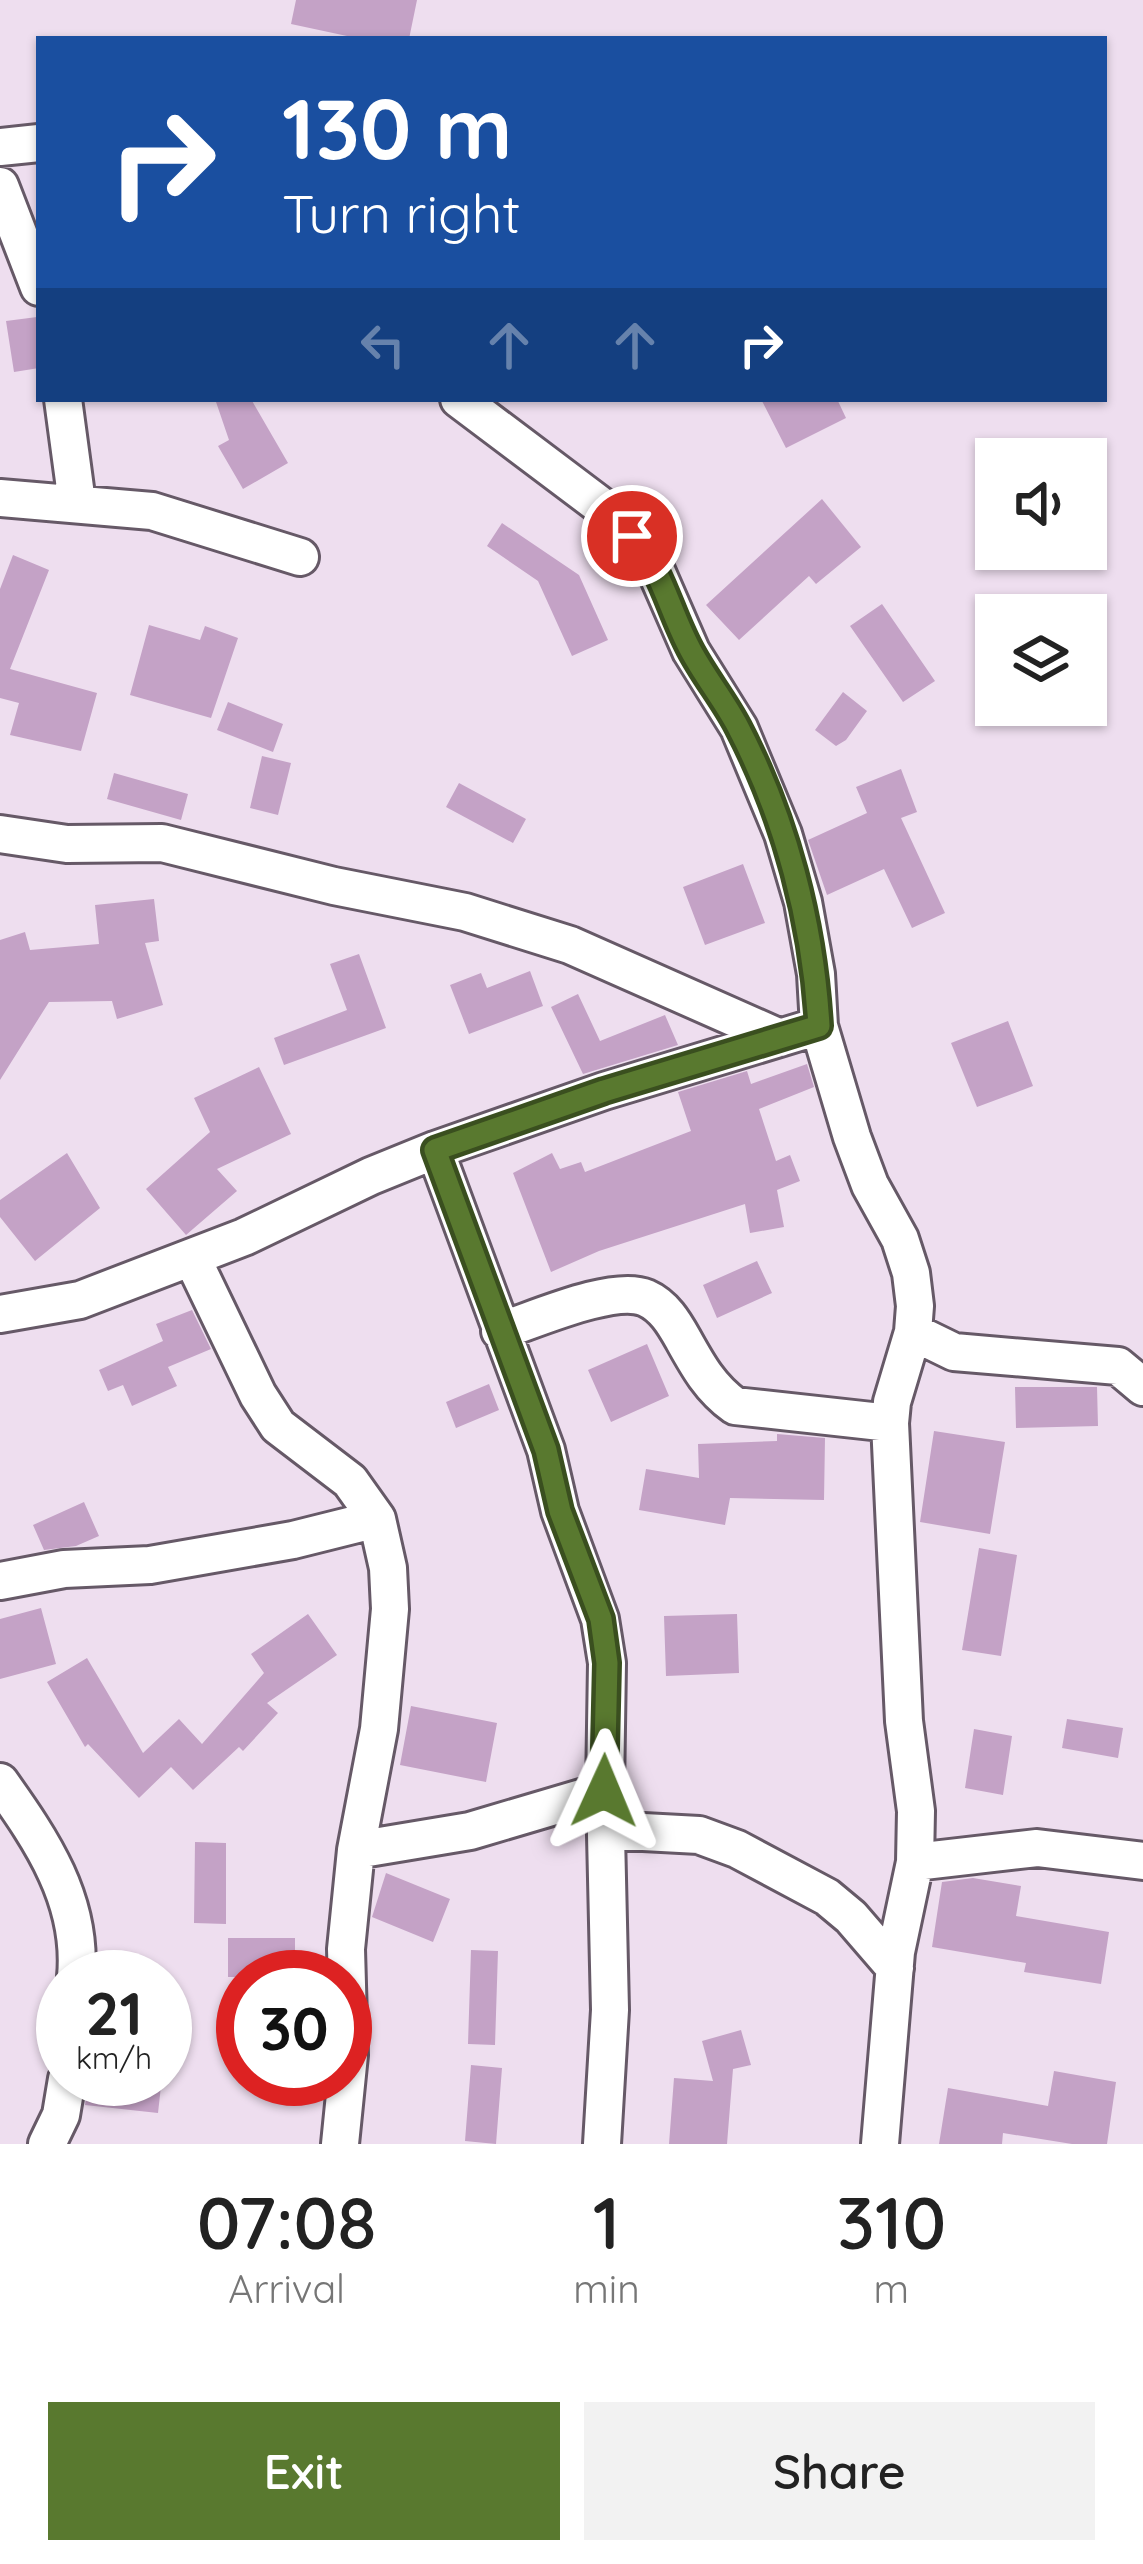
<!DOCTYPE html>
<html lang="en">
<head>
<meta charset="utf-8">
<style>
  body { margin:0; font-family:Quicksand,sans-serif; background:#f2f2f2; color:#222; height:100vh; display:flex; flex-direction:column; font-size:45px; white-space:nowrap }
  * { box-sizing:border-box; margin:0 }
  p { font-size:39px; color:#767676 }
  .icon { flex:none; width:66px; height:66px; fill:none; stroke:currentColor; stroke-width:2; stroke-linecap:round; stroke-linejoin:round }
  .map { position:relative; height:2144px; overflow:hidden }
  .details { display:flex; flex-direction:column; background:#fff; flex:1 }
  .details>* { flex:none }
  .top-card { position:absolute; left:36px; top:36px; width:1071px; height:366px; border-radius:0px; box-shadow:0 3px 9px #0004; background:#1a4fa0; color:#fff; overflow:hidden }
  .controls { position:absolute; left:975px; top:438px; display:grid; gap:24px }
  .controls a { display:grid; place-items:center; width:132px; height:132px; border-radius:0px; background:#fff; box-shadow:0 3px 9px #0004; font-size:60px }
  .speed { position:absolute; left:36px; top:1950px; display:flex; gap:24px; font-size:60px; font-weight:700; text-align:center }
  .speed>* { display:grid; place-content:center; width:156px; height:156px; border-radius:50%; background:#fff; box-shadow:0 3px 9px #0004; line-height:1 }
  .speed small { font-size:30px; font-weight:400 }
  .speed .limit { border:18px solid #d22; background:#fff; color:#111 }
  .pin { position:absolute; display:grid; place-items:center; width:102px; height:102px; color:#fff; margin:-51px; border:6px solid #fff; border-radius:50%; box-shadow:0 3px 12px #0007 }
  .me { position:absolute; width:132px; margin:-66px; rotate:1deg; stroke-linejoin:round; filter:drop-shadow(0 0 9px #0008) }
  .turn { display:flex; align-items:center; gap:42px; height:252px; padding:0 48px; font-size:54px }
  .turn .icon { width:156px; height:156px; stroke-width:2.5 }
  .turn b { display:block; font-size:84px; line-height:102px }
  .lanes { display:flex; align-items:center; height:114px; padding:0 48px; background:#0003; justify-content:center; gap:60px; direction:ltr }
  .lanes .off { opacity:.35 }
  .eta { display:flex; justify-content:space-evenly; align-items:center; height:204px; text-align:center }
  .eta b { font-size:72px; font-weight:600; line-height:84px }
  .cta { display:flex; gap:24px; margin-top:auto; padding:24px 48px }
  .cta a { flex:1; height:138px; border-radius:0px; background:#59792f; color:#fff; font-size:48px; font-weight:600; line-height:138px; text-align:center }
  .cta a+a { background:#f2f2f2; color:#222 }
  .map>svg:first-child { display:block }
  .building { fill:#c4a2c6 }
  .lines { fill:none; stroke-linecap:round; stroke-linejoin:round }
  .minor-casing { stroke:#665967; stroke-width:42 }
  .minor { stroke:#fff; stroke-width:36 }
  .route-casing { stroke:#3a4f1f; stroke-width:30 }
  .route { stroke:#59792f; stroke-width:21 }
</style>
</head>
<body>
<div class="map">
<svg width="1143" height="2144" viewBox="0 0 1143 2144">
  <rect width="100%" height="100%" fill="#eedeef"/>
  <!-- building -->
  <path class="building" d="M296,0h121l-8,39h-48l-70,-15z
    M37,317l2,51 -25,4 -8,-51z
    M215,399h36l37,64 -45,26 -25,-43 11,-6z
    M761,399h76l9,19 -60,30z
    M822,499l39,48 -45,37 -7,-8 -70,64 -33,-35z
    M502,523l77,52 29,65 -36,16 -34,-75 -51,-35z
    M13,555l36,15 -39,99 87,24 -16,58 -71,-16 9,-32 -19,-5v-109z
    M882,604l53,77 -32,21 -53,-76z
    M149,625l51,15 5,-14 33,12 -27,80 -81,-23z
    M843,692l24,19 -21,29 -10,6 -21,-16z
    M228,702l55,22 -10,28 -56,-22z
    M262,756l29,7 -13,52 -28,-7z
    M901,769l16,43 -16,6 44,95 -33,15 -28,-59 -57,26 -19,-55 59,-27 -11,-26z
    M114,773l74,21 -7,26 -74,-21z
    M459,783l67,36 -13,24 -67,-36z
    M743,864l22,59 -60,22 -22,-58z
    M154,899l5,42 -14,2 18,62 -46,14 -5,-18 -63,1 -49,78v-140l25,-8 5,18 69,-6 -4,-39z
    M359,954l27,74 -102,37 -10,-27 73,-28 -17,-46z
    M530,971l13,35 -74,28 -19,-49 31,-12 6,15z
    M578,994l22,47 65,-26 13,30 -95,29 -32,-67z
    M1008,1021l25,65 -56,21 -26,-64z
    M807,1064l7,23 -55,22 17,52 14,-6 10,26 -23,9 7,37 -34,6 -5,-29 -146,47 -48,21 -38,-99 39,-20 8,16 21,-7 4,10 106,-41 -13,-39 69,-21 4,13z
    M259,1067l32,67 -74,35 20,22 -51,44 -40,-46 64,-57 -16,-34z
    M67,1153l33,55 -65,53 -35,-44v-17z
    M757,1261l15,32 -55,25 -14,-33z
    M192,1310l19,39 -43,18 9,19 -45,20 -9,-21 -15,6 -9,-21 64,-29 -7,-17z
    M647,1344l22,52 -58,26 -23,-52z
    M489,1384l10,26 -43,18 -10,-26z
    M1015,1387h82l1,39 -82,2z
    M934,1431l71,11 -15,92 -70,-12z
    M777,1434l48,4 -1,62 -94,-2 -5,27 -86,-15 7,-41 53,9 -1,-34 79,-3z
    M84,1502l15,34 -23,10 -32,4 -11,-25z
    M979,1548l38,7 -16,101 -39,-6z
    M41,1608l15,56 -56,15v-60z
    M308,1614l29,41 -70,48 11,10 -35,38 -4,-4 -46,43 -22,-23 -32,31 -51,-54 -3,3 -38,-65 40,-24 56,95 36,-34 23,25 62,-71 -13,-19z
    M737,1614l2,59 -73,3 -2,-60z
    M411,1706l86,17 -11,59 -86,-17z
    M1067,1719l56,9 -5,30 -56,-10z
    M974,1729l38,7 -9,59 -38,-7z
    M195,1842l31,1v81l-32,-1z
    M386,1873l64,26 -17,43 -61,-25z
    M973,1878l48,8 -5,30 93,16 -8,52 -77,-12 2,-9 -94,-16 10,-65z
    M228,1938h67v39h-67z
    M471,1950l27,1 -3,94 -27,-1z
    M741,2030l10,35 -18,4 -6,75h-58l5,-66 39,3 -11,-40z
    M471,2065l31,3 -6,76 -31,-3z
    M1054,2071l62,11 -9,62h-35l-69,-11 -1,11h-63l9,-56 100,18z
    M89,2079l72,7 -3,27 -73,-8z"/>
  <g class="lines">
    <!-- minor casing -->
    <g class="minor-casing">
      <path id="minor" d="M0,147l39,-4
        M0,186l39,101
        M63,399l14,104
        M459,399l154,116 37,42 41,94 48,77 44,106 20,68 13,72 3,52 33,111 18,48 30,54 11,34 4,33 -2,26 -21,70 -2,21 14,298 12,90 -1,51 -19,90 -16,192
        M0,498l152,13 148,46
        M0,834l67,10 95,-1 172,43 131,26 105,33 210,93
        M435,1150l111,300 14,61 40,108 7,44 -2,128 5,219 -8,134
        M192,1258l66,137 20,31 72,55 27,38 11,49 2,41 -11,120 -23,121 -10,99 3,106 -9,89
        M0,1314l80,-14 164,-63 127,-61 64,-26 169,-59 215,-65
        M500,1331c34,-11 114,-47 146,-33 18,8 28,25 37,41 15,27 27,49 52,67l155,17
        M913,1332l41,20 164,14 25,21
        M0,1581l64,-12 86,-4 143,-25 84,-21
        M0,1782c42,59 83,119 76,195
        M606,1830l93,5 38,14 90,48 24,20 44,51
        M356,1850l114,-19 135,-40
        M915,1862l122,-14 106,13
        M47,2144l14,-29 6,-36"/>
    </g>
    <!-- minor -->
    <use href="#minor" class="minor"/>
  </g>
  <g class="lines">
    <!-- route casing -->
    <g class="route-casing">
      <path id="route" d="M604,1791l3,-128 -6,-44 -41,-108 -14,-61 -111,-300 169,-59 215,-65c-6,-103 -33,-207 -81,-299 -14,-27 -34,-51 -48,-78 -21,-39 -28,-80 -58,-113"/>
    </g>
    <!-- route -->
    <use href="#route" class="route"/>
  </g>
</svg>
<div class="controls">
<a><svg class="icon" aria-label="sound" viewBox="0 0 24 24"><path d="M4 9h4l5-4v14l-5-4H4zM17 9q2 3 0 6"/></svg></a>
<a><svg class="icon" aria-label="layers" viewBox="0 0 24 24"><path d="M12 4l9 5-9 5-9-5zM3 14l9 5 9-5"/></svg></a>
</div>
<div class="speed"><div>21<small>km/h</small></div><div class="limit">30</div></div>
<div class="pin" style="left:632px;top:536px;background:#d93025"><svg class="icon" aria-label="arrive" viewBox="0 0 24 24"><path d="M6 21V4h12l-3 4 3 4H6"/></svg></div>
<svg class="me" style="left:604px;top:1791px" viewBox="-20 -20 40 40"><path d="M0-17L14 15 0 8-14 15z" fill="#59792f" stroke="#fff" stroke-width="4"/></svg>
<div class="top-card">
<div class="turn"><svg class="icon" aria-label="right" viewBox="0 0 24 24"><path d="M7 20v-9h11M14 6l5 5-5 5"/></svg><div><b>130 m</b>Turn right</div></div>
<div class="lanes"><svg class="icon off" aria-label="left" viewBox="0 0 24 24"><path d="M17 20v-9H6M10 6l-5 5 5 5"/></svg><svg class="icon off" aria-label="ahead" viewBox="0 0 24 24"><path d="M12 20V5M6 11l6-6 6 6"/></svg><svg class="icon off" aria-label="ahead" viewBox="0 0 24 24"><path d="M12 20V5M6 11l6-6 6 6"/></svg><svg class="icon" aria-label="right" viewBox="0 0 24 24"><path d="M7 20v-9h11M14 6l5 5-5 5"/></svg></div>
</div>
</div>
<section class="details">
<div class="eta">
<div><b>07:08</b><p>Arrival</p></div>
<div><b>1</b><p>min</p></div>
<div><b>310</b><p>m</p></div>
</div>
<div class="cta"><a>Exit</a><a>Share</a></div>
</section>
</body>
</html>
